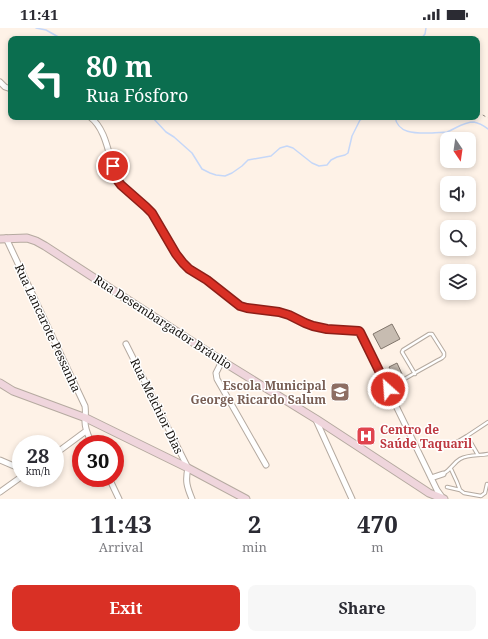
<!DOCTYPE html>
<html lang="en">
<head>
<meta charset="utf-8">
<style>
  body { margin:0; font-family:"Noto Serif",serif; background:#f7f7f7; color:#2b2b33; height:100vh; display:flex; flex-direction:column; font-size:15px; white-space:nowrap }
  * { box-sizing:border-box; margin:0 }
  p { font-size:13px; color:#7c7c81 }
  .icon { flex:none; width:22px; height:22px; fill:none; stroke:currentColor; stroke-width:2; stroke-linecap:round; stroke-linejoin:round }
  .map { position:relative; height:471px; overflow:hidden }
  .side { display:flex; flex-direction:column; background:#fff; flex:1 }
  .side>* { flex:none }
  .banner { position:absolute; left:8px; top:8px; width:472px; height:84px; border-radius:8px; box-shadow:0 2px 6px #0003; background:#0b6e4f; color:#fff; overflow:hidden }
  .needle { width:26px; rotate:167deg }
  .controls { position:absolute; left:440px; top:104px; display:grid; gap:8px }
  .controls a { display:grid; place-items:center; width:36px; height:36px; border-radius:8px; background:#fff; box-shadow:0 2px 6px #0003; font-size:20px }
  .speed { position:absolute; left:12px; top:407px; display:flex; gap:8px; font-size:20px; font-weight:700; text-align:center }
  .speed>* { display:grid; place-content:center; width:52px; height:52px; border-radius:50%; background:#fff; box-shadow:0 2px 6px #0003; line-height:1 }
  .speed small { font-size:10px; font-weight:400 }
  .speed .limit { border:6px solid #d22; background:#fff; color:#111 }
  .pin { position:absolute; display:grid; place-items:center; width:34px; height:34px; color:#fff; margin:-17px; border:2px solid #fff; border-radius:50%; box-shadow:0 1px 4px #0007 }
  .me { position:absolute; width:44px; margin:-22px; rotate:334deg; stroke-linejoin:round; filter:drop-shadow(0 0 3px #0008) }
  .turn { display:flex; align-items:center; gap:14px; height:84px; padding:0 12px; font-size:18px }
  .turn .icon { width:52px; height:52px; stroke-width:2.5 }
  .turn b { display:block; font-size:28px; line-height:34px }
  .eta { display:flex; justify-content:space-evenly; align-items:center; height:68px; text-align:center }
  .eta b { font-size:24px; font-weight:700; line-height:28px }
  .primary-button { display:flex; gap:8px; margin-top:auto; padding:8px 12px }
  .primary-button a { flex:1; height:46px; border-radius:8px; background:#d93025; color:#fff; font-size:16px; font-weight:700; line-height:46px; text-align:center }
  .primary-button a+a { background:#f7f7f7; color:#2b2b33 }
  .status { display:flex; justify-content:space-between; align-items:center; height:28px; padding:0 20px; background:#fff; direction:ltr }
  .status svg { height:11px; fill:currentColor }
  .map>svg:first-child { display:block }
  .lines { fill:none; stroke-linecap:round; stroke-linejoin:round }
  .stream { stroke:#c5d7f8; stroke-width:1.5 }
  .building { fill:#c7bcb1; stroke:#80756b }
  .lane-casing { stroke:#b5aaa0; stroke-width:4.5 }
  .street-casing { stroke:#b5aaa0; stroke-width:7 }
  .secondary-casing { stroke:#b5aaa0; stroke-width:9 }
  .path { stroke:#908880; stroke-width:1; stroke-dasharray:3 3; stroke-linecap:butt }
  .lane { stroke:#fff; stroke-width:2.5 }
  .street { stroke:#fff; stroke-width:5 }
  .secondary { stroke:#efd5dc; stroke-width:7 }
  .route-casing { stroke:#8d1f18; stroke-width:10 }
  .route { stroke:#d93025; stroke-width:7 }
  .labels { text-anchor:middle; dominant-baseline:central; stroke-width:3; stroke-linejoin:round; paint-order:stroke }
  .street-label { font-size:12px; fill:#16120e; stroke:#fff }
  .education-label { font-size:12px; font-weight:bold; fill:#785e54; stroke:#fff; text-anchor:end }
  .health-label { font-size:12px; font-weight:bold; fill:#be3a42; stroke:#fff; text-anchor:start }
</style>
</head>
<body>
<div class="status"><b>11:41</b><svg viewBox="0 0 49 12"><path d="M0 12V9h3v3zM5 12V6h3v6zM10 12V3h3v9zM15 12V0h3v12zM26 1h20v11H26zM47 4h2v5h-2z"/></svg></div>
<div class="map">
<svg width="488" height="471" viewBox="0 0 488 471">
  <rect width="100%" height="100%" fill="#fef2e7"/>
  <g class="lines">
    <!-- stream -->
    <path class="stream" d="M36,0l10,2 16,9
      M421,11l4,-5 1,-6
      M152,89l14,15 8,5 18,16 10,16 8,4 6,2 9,1 7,-3 10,-7 6,-6 23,-4 9,-8 7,-2 6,2 19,15 7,3 8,-1 4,-5 6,-3 8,-2 3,-2 4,-17 8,-16 5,-3
      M395,89c3,18 23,16 37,16 4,-1 11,0 15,-1 10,-4 16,-10 27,-10 5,1 10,4 14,7"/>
  </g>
  <!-- building -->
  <path class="building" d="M392,296l8,15 -19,10 -8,-15z
    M397,335l5,11 -7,4 -6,-11z"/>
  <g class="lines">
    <!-- lane casing -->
    <g class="lane-casing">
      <path id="lane" d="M388,361c17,-11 36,-21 54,-31l2,-2v-3l-12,-19h-3l-26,16 -1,2 13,22
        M457,414l10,-6
        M478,427l-11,-19 21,-14
        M451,441l6,13 3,8 4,3 17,3 4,-3 2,-9
        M443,446c9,-5 10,-11 17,-15 9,-5 19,-3 28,-5
        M447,459l13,3"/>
    </g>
    <!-- street casing -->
    <g class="street-casing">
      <path id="street" d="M0,54l5,5 6,2
        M90,89c18,13 19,45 28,64l3,4 25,22 6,6 24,41 7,9 6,6 18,11 33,26 7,2 32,4 10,3 24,11 14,3 20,2h10l3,1 77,158 5,7
        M6,210l79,168c1,6 0,10 0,16 0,8 4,15 7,22
        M126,316l62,124c-3,13 -1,19 4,31
        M222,333l-6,12 1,6 49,86
        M316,392l36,79
        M55,426l31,-23
        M0,432l21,9
        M109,450l10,21
        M431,450l12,-4
        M0,464l21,-15"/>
    </g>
    <!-- secondary casing -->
    <g class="secondary-casing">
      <path id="secondary" d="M0,211l27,-1 9,3 9,5 177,115 94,58 107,70 6,4 15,6
        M0,355l13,8 73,27 102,50 58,31"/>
    </g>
    <!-- path -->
    <path class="path" d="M477,86h4l7,4
      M428,89c7,4 23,2 30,0"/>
    <!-- lane -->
    <use href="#lane" class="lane"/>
    <!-- street -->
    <use href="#street" class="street"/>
    <!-- secondary -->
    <use href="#secondary" class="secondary"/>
  </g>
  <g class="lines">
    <!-- route casing -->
    <g class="route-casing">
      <path id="route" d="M113,138l5,15 3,4 25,22 6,6 24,41 7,9 6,6 18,11 33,26 7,2 32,4 10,3 16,8 8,3 14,3 32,2 1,1 28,57"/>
    </g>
    <!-- route -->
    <use href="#route" class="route"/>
  </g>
  <!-- icons -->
  <defs>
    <g id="school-square" transform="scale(1)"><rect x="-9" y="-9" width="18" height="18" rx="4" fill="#8d6e63" stroke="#fff"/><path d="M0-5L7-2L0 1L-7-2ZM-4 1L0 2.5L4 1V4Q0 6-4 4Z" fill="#fff"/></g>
    <g id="hospital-square" transform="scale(1)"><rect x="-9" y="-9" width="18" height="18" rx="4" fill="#e0444e" stroke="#fff"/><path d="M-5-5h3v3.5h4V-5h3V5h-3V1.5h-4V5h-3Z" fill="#fff"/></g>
  </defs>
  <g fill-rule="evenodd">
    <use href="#school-square" x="340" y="364"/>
    <use href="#hospital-square" x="366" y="408"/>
  </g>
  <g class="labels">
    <!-- street labels -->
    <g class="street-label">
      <text transform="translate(163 294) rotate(33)">Rua Desembargador Bráulio</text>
      <text transform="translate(48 300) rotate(65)">Rua Lancarote Pessanha</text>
      <text transform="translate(157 378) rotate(64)">Rua Melchior Dias</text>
    </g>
    <!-- education labels -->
    <g class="education-label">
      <text x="326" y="357">Escola Municipal<tspan x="326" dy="14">George Ricardo Salum</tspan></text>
    </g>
    <!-- health labels -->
    <g class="health-label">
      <text x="380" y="401">Centro de<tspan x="380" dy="14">Saúde Taquaril</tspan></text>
    </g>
  </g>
</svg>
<div class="controls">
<a><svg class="needle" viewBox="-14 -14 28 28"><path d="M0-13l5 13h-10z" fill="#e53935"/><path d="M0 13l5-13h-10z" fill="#7c7c81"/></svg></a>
<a><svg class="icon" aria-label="sound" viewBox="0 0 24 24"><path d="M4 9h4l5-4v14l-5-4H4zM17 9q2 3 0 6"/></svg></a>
<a><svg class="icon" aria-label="search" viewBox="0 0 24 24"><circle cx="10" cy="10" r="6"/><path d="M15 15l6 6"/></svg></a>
<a><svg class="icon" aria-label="layers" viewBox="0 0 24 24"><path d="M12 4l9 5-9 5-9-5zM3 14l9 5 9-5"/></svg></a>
</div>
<div class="speed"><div>28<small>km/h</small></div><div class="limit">30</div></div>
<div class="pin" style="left:113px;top:138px;background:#d93025"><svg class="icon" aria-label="arrive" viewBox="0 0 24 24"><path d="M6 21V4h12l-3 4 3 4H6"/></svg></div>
<svg class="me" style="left:388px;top:361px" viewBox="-20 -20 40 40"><circle r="17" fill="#d93025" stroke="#fff" stroke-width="3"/><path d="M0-11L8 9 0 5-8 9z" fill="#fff"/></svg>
<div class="banner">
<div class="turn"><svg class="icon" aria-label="left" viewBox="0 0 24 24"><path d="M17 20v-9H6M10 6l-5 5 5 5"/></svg><div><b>80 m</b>Rua Fósforo</div></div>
</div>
</div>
<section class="side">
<div class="eta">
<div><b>11:43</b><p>Arrival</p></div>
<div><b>2</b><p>min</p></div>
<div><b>470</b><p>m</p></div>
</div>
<div class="primary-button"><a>Exit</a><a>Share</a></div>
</section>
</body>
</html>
